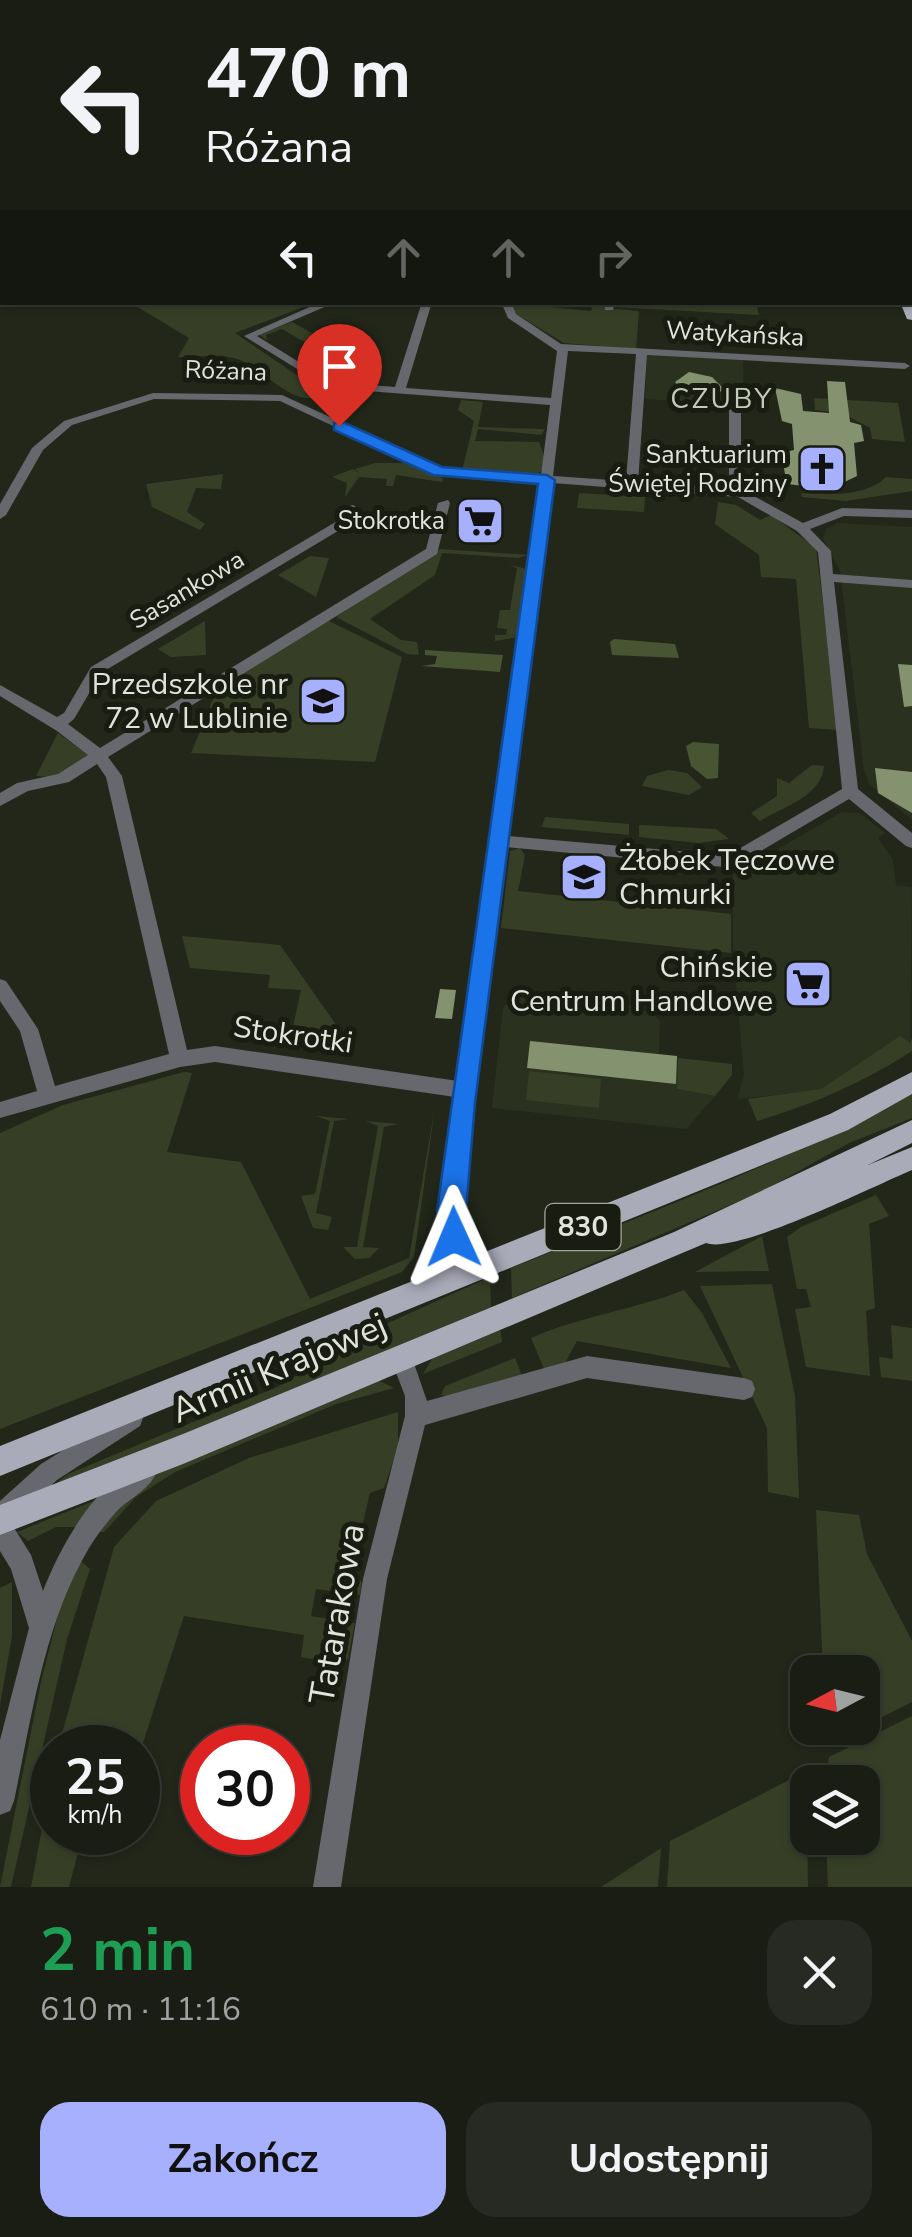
<!DOCTYPE html>
<html lang="pl">
<head>
<meta charset="utf-8">
<style>
  body { margin:0; font-family:"Nunito Sans",sans-serif; background:#272a22; color:#f1f3f6; height:100vh; display:flex; flex-direction:column; font-size:38px; white-space:nowrap }
  * { box-sizing:border-box; margin:0 }
  p { font-size:32px; color:#9fa2a0 }
  .icon { flex:none; width:55px; height:55px; fill:none; stroke:currentColor; stroke-width:2; stroke-linecap:round; stroke-linejoin:round }
  .map { position:relative; height:1887px; overflow:hidden }
  .panel { display:flex; flex-direction:column; background:#1a1d14; flex:1 }
  .panel>* { flex:none }
  .guide { position:absolute; left:0px; top:0px; width:912px; height:305px; box-shadow:0 2px 8px #0004,0 0 0 2px #383b34; background:#1a1d14; color:#f1f3f6; overflow:hidden }
  .needle { width:65px; rotate:263deg }
  .tools { position:absolute; left:790px; top:1655px; display:grid; gap:20px }
  .tools a { display:grid; place-items:center; width:90px; height:90px; border-radius:20px; background:#1a1d14; box-shadow:0 2px 8px #0004,0 0 0 2px #383b34; font-size:50px }
  .speed { position:absolute; left:30px; top:1725px; display:flex; gap:20px; font-size:50px; font-weight:700; text-align:center }
  .speed>* { display:grid; place-content:center; width:130px; height:130px; border-radius:50%; background:#1a1d14; box-shadow:0 2px 8px #0004,0 0 0 2px #383b34; line-height:1 }
  .speed small { font-size:25px; font-weight:400 }
  .speed .limit { border:15px solid #d22; background:#fff; color:#111 }
  .pin { position:absolute; display:grid; place-items:center; width:85px; height:85px; color:#fff; margin:-102px -42px; border-radius:50% 50% 50% 0; rotate:-45deg; box-shadow:0 0 10px #0007 }
  .pin .icon { rotate:45deg }
  .me { position:absolute; width:110px; margin:-55px; rotate:359deg; stroke-linejoin:round; filter:drop-shadow(0 0 8px #0008) }
  .turn { display:flex; align-items:center; gap:35px; height:210px; padding:0 40px; font-size:45px }
  .turn .icon { width:130px; height:130px; stroke-width:2.5 }
  .turn b { display:block; font-size:70px; line-height:85px }
  .lanes { display:flex; align-items:center; height:95px; padding:0 40px; background:#0003; justify-content:center; gap:50px; direction:ltr }
  .lanes .off { opacity:.35 }
  .round { display:grid; place-items:center; flex:none; width:105px; height:105px; border-radius:30px; background:#272a22 }
  .summary { display:flex; align-items:center; justify-content:space-between; height:170px; padding:0 40px }
  h1 { font-size:60px; font-weight:700; line-height:75px; color:#1e9e55 }
  .cta { display:flex; gap:20px; margin-top:auto; padding:20px 40px }
  .cta a { flex:1; height:115px; border-radius:30px; background:#a7b0fc; color:#111; font-size:40px; font-weight:700; line-height:115px; text-align:center }
  .cta a+a { background:#272a22; color:#f1f3f6 }
  .map>svg:first-child { display:block }
  .built { fill:#2a311e }
  .green { fill:#363f26 }
  .forest { fill:#485533 }
  .building { fill:#85926f }
  .lines { fill:none; stroke-linecap:round; stroke-linejoin:round }
  .minor { fill:#67686e; fill-rule:evenodd }
  .major { fill:#a9abb9; fill-rule:evenodd }
  .route { fill:#1a73e8; stroke:#114b97; stroke-width:2.5 }
  .labels { text-anchor:middle; dominant-baseline:central; stroke-width:10; stroke-linejoin:round; paint-order:stroke }
  .far-street-label { font-size:25px; fill:#e1e4dc; stroke:#191d11 }
  .far-poi-label { font-size:25px; fill:#e1e4dc; stroke:#191d11; text-anchor:end }
  .far-neighbourhood-label { font-size:28px; letter-spacing:2.5px; fill:#c5cbbb; stroke:#191d11 }
  .shield { fill:#191d11; stroke:#a5a89f; stroke-width:2.5 }
  .shield-label { font-size:28px; font-weight:bold; fill:#e1e4dc }
  .poi-label { font-size:30px; fill:#e1e4dc; stroke:#191d11; text-anchor:end }
  .street-label { font-size:30px; fill:#e1e4dc; stroke:#191d11 }
  .near-street-label { font-size:35px; fill:#e1e4dc; stroke:#191d11 }
</style>
</head>
<body>
<div class="map">
<svg width="912" height="1887" viewBox="0 0 912 1887">
  <rect width="100%" height="100%" fill="#22271a"/>
  <!-- built -->
  <path class="built" d="M647,353l96,6 1,46 -99,-6z
    M837,523l75,4v293l-43,-36 -5,-14 -24,-200 -17,-31 3,-10z
    M842,812l18,1 25,20 -7,5 15,22 3,25 16,2 -2,156 -11,-6 -79,53 -83,9 7,-24 -11,-125v-75z
    M519,996l106,8 27,9 8,8 -1,33 19,2 -1,33 38,7 -29,33 -194,-21 11,-101z"/>
  <!-- green -->
  <path class="green" d="M613,302l53,5v-4l31,4 1,-4 32,3 -1,-3h27l3,12 -146,-8z
    M131,303h183l-79,30 66,45 7,-2 12,7 -3,5 10,7c-38,15 -59,-27 -93,-37 -17,-5 -38,0 -56,-1l11,-19z
    M509,303l82,8 2,-8h13v5l33,3 -3,38 -72,-6 -51,-31z
    M292,322l25,14 11,-3 29,17 -6,19 -69,-40 -16,6 1,5 -8,-5z
    M814,398l84,5 7,39 -33,-3 -2,-11 -28,-15 -27,-3z
    M461,400l22,2 -5,25 67,2 -4,6 -63,-6 -3,12 64,1 5,14 -1,14 -8,5 -73,-4 12,-50 -16,-11z
    M405,463l38,15 -1,4 -46,-7 -3,11h-7l1,-7 -28,-2 -14,20 2,-14 -15,-6 21,-8 7,5 -5,-5 20,-6z
    M223,474l-2,15 -25,-1 -9,24 18,12 -5,6 -48,-23 -6,-23z
    M886,477l26,2v12l-66,10 -44,-4 -1,-4c26,2 65,4 85,-16z
    M579,493l66,4 -1,15 -67,-4z
    M718,502l18,3 24,15 11,-5 45,33 23,182 -30,-2 -13,-149 -35,-2 -2,-22 -44,-31z
    M440,549l89,6 -11,3 -76,-5 -7,22 -65,44 31,21 16,2 2,13 -12,-1 -71,-37z
    M310,556l19,2 -13,39 -38,-22z
    M508,564l21,6 -10,67 -24,4v-6h11l1,-6 -10,-1 3,-18h10l7,-42z
    M327,620l75,37 -27,105 -184,-9 27,-66z
    M205,621l1,34 -35,2 -13,-8z
    M58,733l32,23 -36,21 -18,-1z
    M812,765l12,1c-2,30 -41,41 -64,55l-9,-8 26,-17v-18l12,5z
    M668,770l19,3 15,14 -13,8 -47,-9 5,-10z
    M545,817l84,7v11l-87,-8z
    M639,825l77,4 13,10 -30,4 -60,-6z
    M520,848l5,7 -7,36 213,23v39l-230,-25 9,-77z
    M182,936l98,9 64,91 2,13 -56,-8 11,-51 -33,-2 2,-13 -80,-7z
    M900,1036l10,7 2,-5v13c-50,32 -98,53 -155,70l-9,-22 73,-10z
    M678,1058l54,6v11l-17,21 -38,-7z
    M529,1071l72,8 -2,29 -73,-8z
    M184,1072l8,1 -25,79 74,10 69,137 99,-41 26,-151 -21,150 -12,15 -402,157v-296l63,-28z
    M912,1094v24l-63,25 -86,48 -251,107 -1,-30c135,-54 272,-105 401,-174z
    M316,1116l33,3 -15,2 -18,92 16,4 -4,13 -15,-2 -12,-32 14,-2 15,-73z
    M365,1121l33,3 -14,3 -21,120 16,1 -10,10 -14,1 -12,-12h14l21,-121z
    M876,1195l13,21 -20,8 6,84 -9,3 4,65 -64,-9 -11,-58 16,-2 -5,-18h-9l-10,-52 14,-10z
    M762,1236l7,35 -74,1z
    M490,1277l1,30 -444,184 21,-17 209,-87 100,-59z
    M772,1284l23,112 4,102 -31,-6 -1,-64 -67,-142z
    M684,1290l18,23 29,55 -154,-27 -12,22 -20,8 -14,-33c50,-22 102,-28 153,-48z
    M891,1325l21,3v53l-31,-4 -2,-20 14,2z
    M500,1327l2,15 -79,32 11,-18z
    M515,1358l7,18 -70,21 -11,-2 4,-9z
    M378,1380l16,8 -58,16 -161,68 -39,25 -32,35h-11l60,-56z
    M398,1412v35l-14,41 -14,5 -18,75 10,15 -2,12 -44,-6 -5,27 44,7 -7,36 -7,5 -40,-7 3,-22 -120,-19 -46,142v-10h-80l56,-201 42,-46 93,-43z
    M96,1500l-20,27h-20l-28,14 -11,-9z
    M816,1510l43,5 8,39 45,87v61l-50,25v-55h-39z
    M78,1558l12,11 -23,70 -56,248h-11l41,-205 21,-83z
    M12,1582v54l-12,69v-117z
    M912,1716v171h-84l-2,-49h36v-56h-37l4,-25z
    M52,1776v56l31,1 -14,54h-38z
    M797,1776l9,8 2,103h-141l3,-46z
    M661,1848l-3,39h-57z"/>
  <!-- forest -->
  <path class="forest" d="M614,639l61,5 4,14 -67,-3 -2,-13z
    M425,650l78,5 -3,17 -79,-6 14,-2 2,-8 -12,-1z
    M693,742l26,2 -1,34 -11,1 -16,-13 -5,-20z"/>
  <!-- building -->
  <path class="building" d="M689,372l23,5 13,13 -21,7 -22,-6 -7,-9z
    M827,381l18,1 5,40 11,3 3,16 -10,2 3,33 -27,13 -43,-5 -6,-31 13,-3 -2,-26 -10,-3 -7,-33 26,6 2,17 26,2z
    M898,664l14,1v41l-8,1z
    M875,768l37,4v41l-34,-20z
    M440,989l16,1 -4,29 -17,-1z
    M530,1041l147,15 -1,28 -149,-16z"/>
  <g class="lines">
    <!-- minor -->
    <path class="minor" d="M719,0h6v2h-6z
      M797,0h8l1,2h-7z
      M321,302h15l-79,34 74,46 64,5 27,-85h10l-26,86 145,10 6,-47 -49,-33 -7,-16h10l5,12 45,30 344,19 5,3 -5,3 -258,-14 -9,127 91,6v-78l6,-3 6,3v79l62,34 39,-15 70,2v8l-68,-2 -34,13 21,22 2,23 79,6v8l-78,-6 24,207 54,44v15l-6,-2 -57,-47 -100,59 -25,9 -218,-20 -47,369 8,24 30,17 4,7 -4,7 -7,3 -39,-21 -19,45 -8,3 -8,-3 -3,-7 19,-40 23,-154 -240,-35 -35,5 -180,51v-16l37,-11 -17,-60 -20,-30v-22l6,2 32,48 17,57 114,-32 -63,-277 -9,-13 -28,18 -41,9 -28,15v-13l17,-10 41,-9 30,-19 -31,-24 -57,-35v-11l57,32 7,-4 27,-46 253,-150 5,-11 4,-1 6,4 -6,13 -252,151 -27,46 -6,5 32,24 326,-199 12,-46 10,-3 2,3 -13,51 -329,203 14,19 65,274 28,-4 243,35 82,-599 -105,-8 -155,-73 -126,-2 -82,26 -29,25 -37,65 -6,4v-15l32,-56 32,-27 89,-28 129,2 159,73 100,7 9,-70 -222,-17 -84,-52zM568,351l68,3 -10,127 -73,-5zM552,483l186,14 59,34 21,21 24,237 -105,61 -14,5 -216,-19z
      M605,302h10l-2,8h-8z
      M401,1346l8,3 18,52 160,-45 157,22 8,3 3,8 -3,8 -8,3 -157,-22 -162,47 -38,154 -46,308h-28l50,-308 42,-163v-20l-15,-39 3,-8z
      M132,1407l8,3 3,8 -3,8 -83,54 -46,43 20,32 12,36c18,-46 53,-110 101,-130l8,4 4,8c-7,17 -26,25 -39,38 -10,11 -20,24 -28,37 -45,76 -57,168 -75,253l-4,10 -10,4v-75l29,-112 -18,-59 -11,-18v-50l41,-37z"/>
    <!-- major -->
    <path class="major" d="M873,0h8l1,2h-8z
      M890,0h8l1,2h-8z
      M0,103h2v6h-2z
      M910,124h2v13h-2z
      M910,208h2v8h-2z
      M910,236h2v8h-2z
      M910,299l2,2v19l-5,-1 -7,-17h10z
      M912,1072v22l-64,36 -848,346v-30l830,-332z
      M912,1120v23l-44,22 44,-18v23c-36,15 -176,85 -206,73l-523,221 -183,71v-30l183,-71 491,-202z"/>
  </g>
  <!-- route -->
  <path class="route" d="M334,423h11l97,44 105,8 8,5 -80,623 -12,143 -9,3 -10,-3 -7,-35 101,-727 -105,-9 -99,-45z"/>
  <!-- icons -->
  <defs>
    <g id="church-square" transform="scale(2.5)"><rect x="-9" y="-9" width="18" height="18" rx="4" fill="#a7b0fc" stroke="#191d11"/><path d="M-1.2-6h2.4v3.5h3.3v2.4h-3.3V6h-2.4V-.1h-3.3v-2.4h3.3Z" fill="#111"/></g>
    <g id="supermarket-square" transform="scale(2.5)"><rect x="-9" y="-9" width="18" height="18" rx="4" fill="#a7b0fc" stroke="#191d11"/><path d="M-6-5.5h2.5l.6 2H6L4.5 2H-2.5L-4.4-4H-6ZM-1.5 3.2a1.3 1.3 0 1 0 .1 0ZM3 3.2a1.3 1.3 0 1 0 .1 0Z" fill="#111"/></g>
    <g id="school-square" transform="scale(2.5)"><rect x="-9" y="-9" width="18" height="18" rx="4" fill="#a7b0fc" stroke="#191d11"/><path d="M0-5L7-2L0 1L-7-2ZM-4 1L0 2.5L4 1V4Q0 6-4 4Z" fill="#111"/></g>
  </defs>
  <g fill-rule="evenodd">
    <use href="#church-square" x="822" y="469"/>
    <use href="#supermarket-square" x="480" y="521"/>
    <use href="#school-square" x="323" y="701"/>
    <use href="#school-square" x="584" y="877"/>
    <use href="#supermarket-square" x="808" y="984"/>
  </g>
  <g class="labels">
    <!-- far-street labels -->
    <g class="far-street-label">
      <text transform="translate(735 334) rotate(3)">Watykańska</text>
      <text transform="translate(226 371) rotate(2)">Różana</text>
      <text transform="translate(187 590) rotate(-31)">Sasankowa</text>
    </g>
    <!-- far-poi labels -->
    <g class="far-poi-label">
      <text x="787" y="455">Sanktuarium<tspan x="787" dy="29">Świętej Rodziny</tspan></text>
      <text x="445" y="521">Stokrotka</text>
    </g>
    <!-- far-neighbourhood labels -->
    <g class="far-neighbourhood-label">
      <text x="722" y="399">CZUBY</text>
    </g>
    <!-- shield labels -->
    <rect class="shield" x="545.5" y="1204" width="75" height="46" rx="8"/>
    <g class="shield-label">
      <text x="583" y="1227">830</text>
    </g>
    <!-- poi labels -->
    <g class="poi-label">
      <text x="288" y="684">Przedszkole nr<tspan x="288" dy="34">72 w Lublinie</tspan></text>
      <text x="619" y="860" text-anchor="start">Żłobek Tęczowe<tspan x="619" dy="34">Chmurki</tspan></text>
      <text x="773" y="967">Chińskie<tspan x="773" dy="34">Centrum Handlowe</tspan></text>
    </g>
    <!-- street labels -->
    <g class="street-label">
      <text transform="translate(293 1035) rotate(8)">Stokrotki</text>
    </g>
    <!-- near-street labels -->
    <g class="near-street-label">
      <text transform="translate(279 1368) rotate(-23)">Armii Krajowej</text>
      <text transform="translate(337 1614) rotate(-80)">Tatarakowa</text>
    </g>
  </g>
</svg>
<div class="tools">
<a><svg class="needle" viewBox="-14 -14 28 28"><path d="M0-13l5 13h-10z" fill="#e53935"/><path d="M0 13l5-13h-10z" fill="#9fa2a0"/></svg></a>
<a><svg class="icon" aria-label="layers" viewBox="0 0 24 24"><path d="M12 4l9 5-9 5-9-5zM3 14l9 5 9-5"/></svg></a>
</div>
<div class="speed"><div>25<small>km/h</small></div><div class="limit">30</div></div>
<div class="pin" style="left:339px;top:426px;background:#d93025"><svg class="icon" aria-label="arrive" viewBox="0 0 24 24"><path d="M6 21V4h12l-3 4 3 4H6"/></svg></div>
<svg class="me" style="left:454px;top:1237px" viewBox="-20 -20 40 40"><path d="M0-17L14 15 0 8-14 15z" fill="#1a73e8" stroke="#fff" stroke-width="4"/></svg>
<div class="guide">
<div class="turn"><svg class="icon" aria-label="left" viewBox="0 0 24 24"><path d="M17 20v-9H6M10 6l-5 5 5 5"/></svg><div><b>470 m</b>Różana</div></div>
<div class="lanes"><svg class="icon" aria-label="left" viewBox="0 0 24 24"><path d="M17 20v-9H6M10 6l-5 5 5 5"/></svg><svg class="icon off" aria-label="ahead" viewBox="0 0 24 24"><path d="M12 20V5M6 11l6-6 6 6"/></svg><svg class="icon off" aria-label="ahead" viewBox="0 0 24 24"><path d="M12 20V5M6 11l6-6 6 6"/></svg><svg class="icon off" aria-label="right" viewBox="0 0 24 24"><path d="M7 20v-9h11M14 6l5 5-5 5"/></svg></div>
</div>
</div>
<section class="panel">
<div class="summary"><div><h1>2 min</h1><p>610 m · 11:16</p></div><a class="round"><svg class="icon" aria-label="close" viewBox="0 0 24 24"><path d="M6 6l12 12M18 6L6 18"/></svg></a></div>
<div class="cta"><a>Zakończ</a><a>Udostępnij</a></div>
</section>
</body>
</html>
